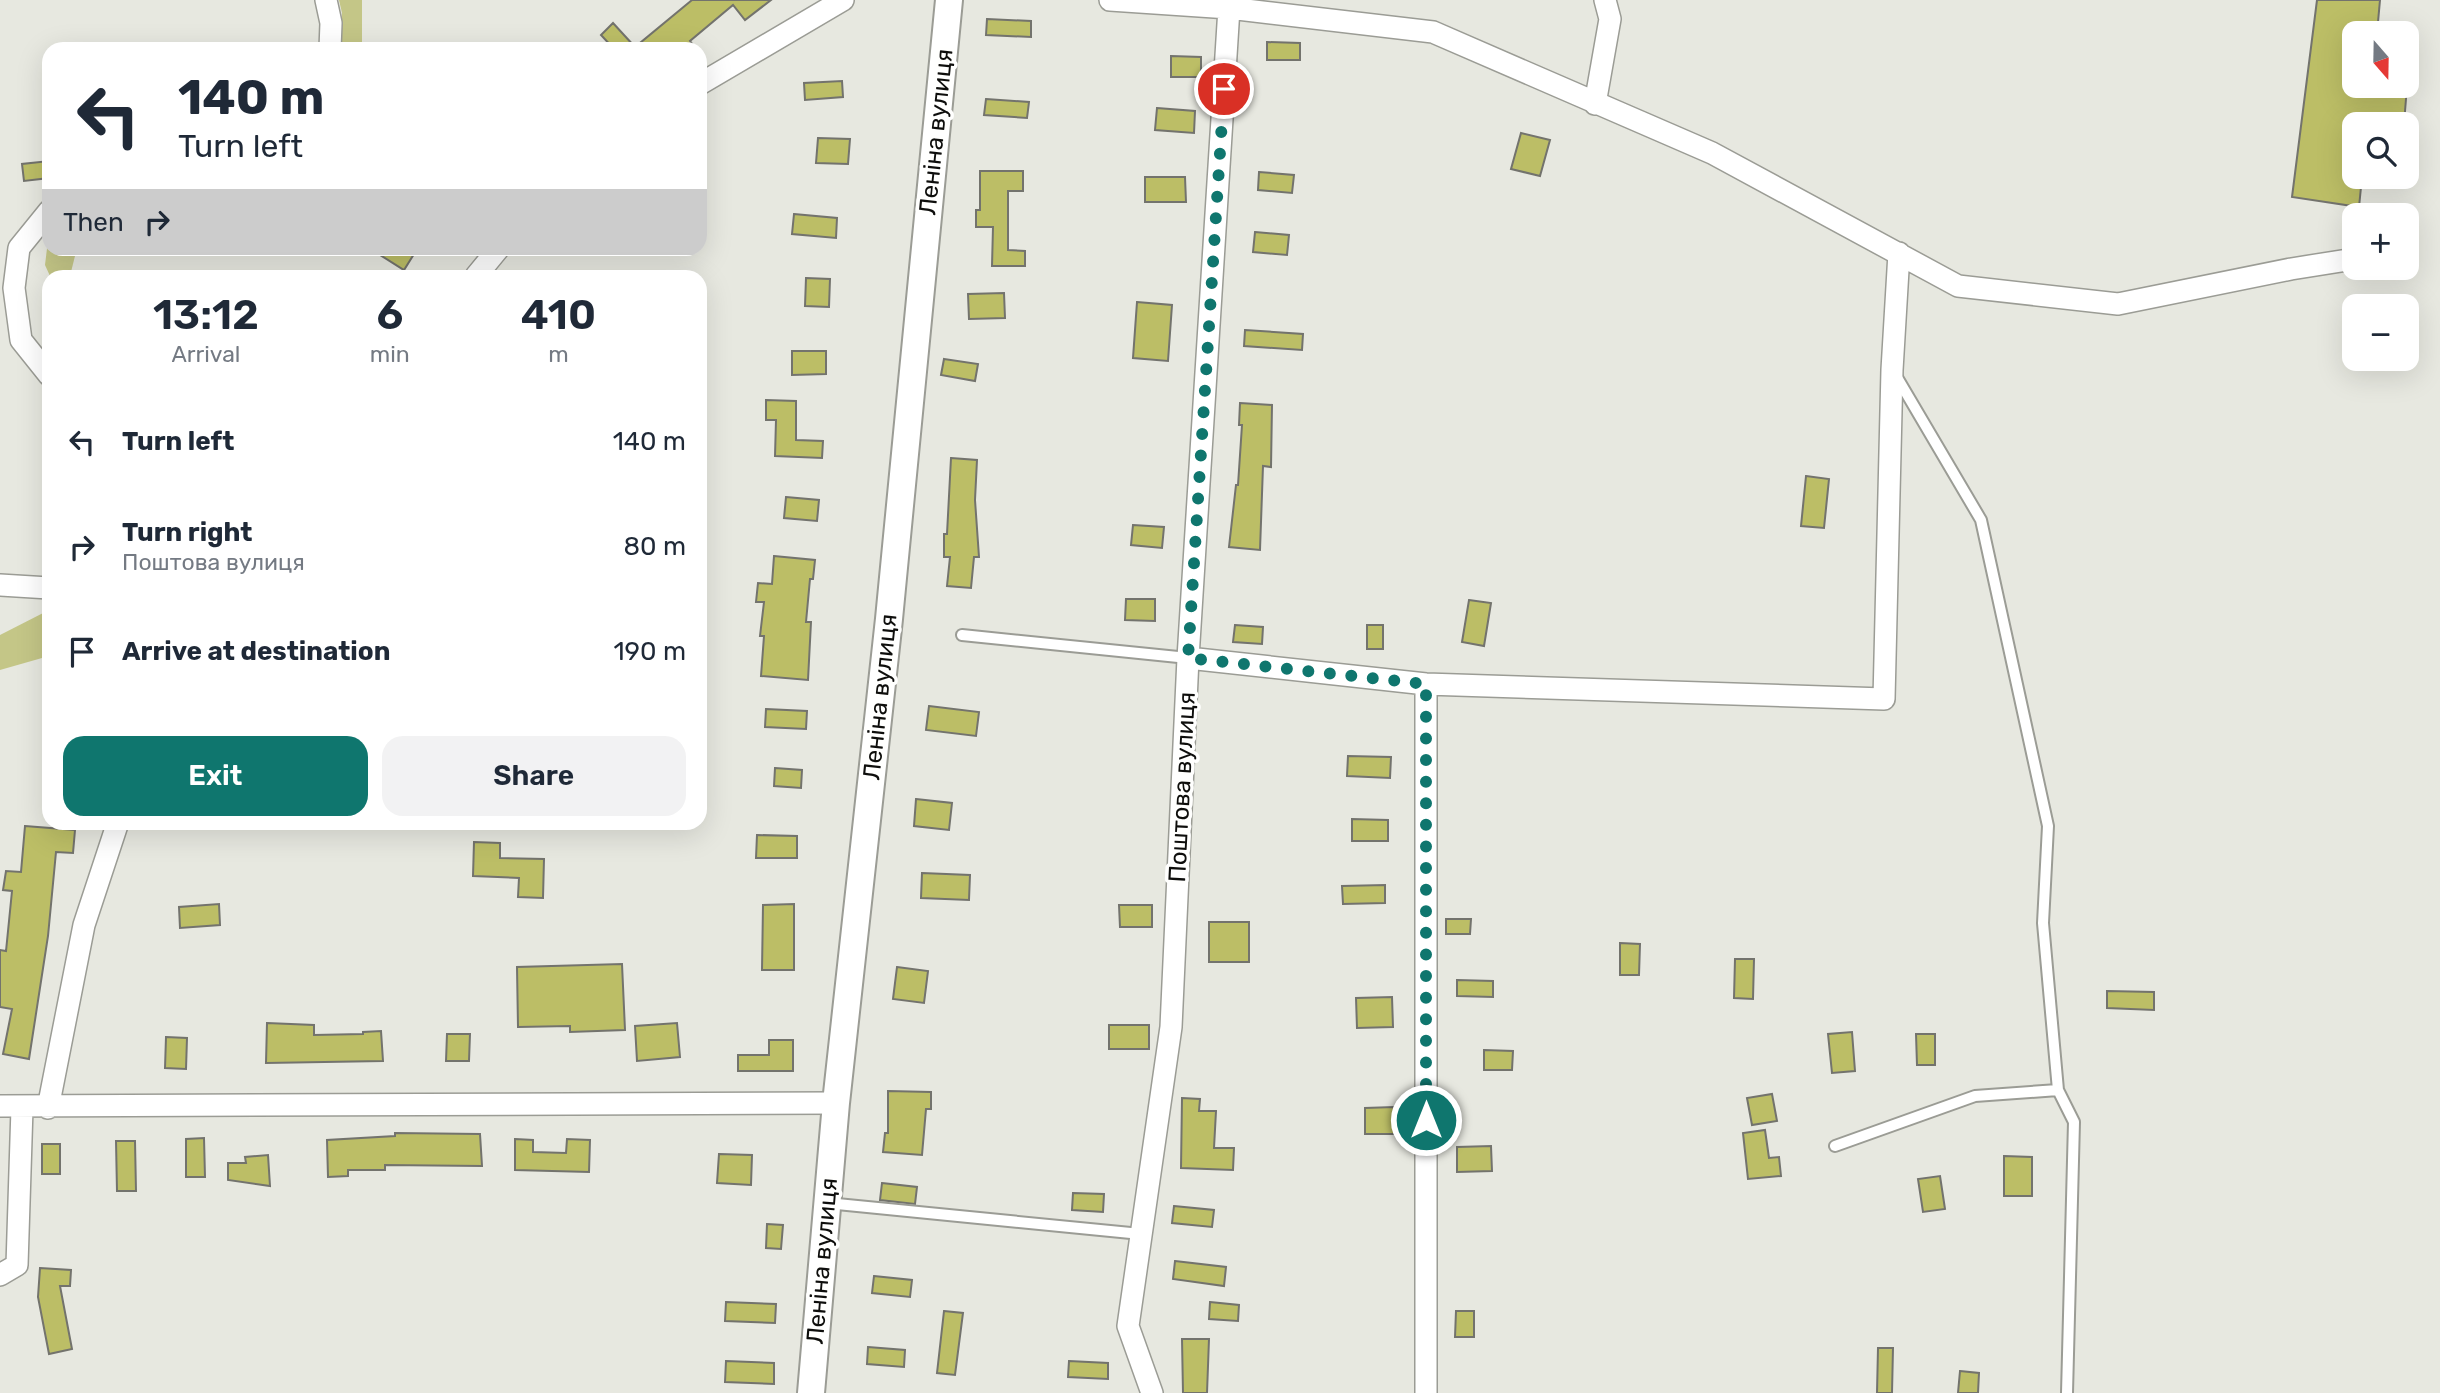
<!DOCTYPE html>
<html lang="en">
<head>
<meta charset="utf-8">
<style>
  body { margin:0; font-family:Rubik,sans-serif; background:#f2f2f3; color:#1f2937; height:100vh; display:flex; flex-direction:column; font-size:26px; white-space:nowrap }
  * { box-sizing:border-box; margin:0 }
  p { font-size:23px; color:#747a83 }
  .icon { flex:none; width:38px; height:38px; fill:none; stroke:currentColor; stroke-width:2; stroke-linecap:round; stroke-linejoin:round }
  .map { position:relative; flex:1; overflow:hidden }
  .panel { position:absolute; left:42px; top:270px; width:665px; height:560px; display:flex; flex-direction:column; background:#fff; border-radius:21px; box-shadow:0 7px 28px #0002 }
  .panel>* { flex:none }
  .banner { position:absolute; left:42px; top:42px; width:665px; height:214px; border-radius:21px; box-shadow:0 7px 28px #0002; background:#fff; color:#1f2937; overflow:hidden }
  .needle { width:46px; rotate:160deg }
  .buttons { position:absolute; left:2342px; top:21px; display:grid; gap:14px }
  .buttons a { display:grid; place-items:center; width:77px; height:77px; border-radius:14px; background:#fff; box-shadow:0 7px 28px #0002; font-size:35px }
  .pin { position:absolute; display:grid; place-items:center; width:60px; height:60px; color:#fff; margin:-30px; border:4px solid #fff; border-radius:50%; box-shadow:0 2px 7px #0007 }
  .me { position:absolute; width:77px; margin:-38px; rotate:0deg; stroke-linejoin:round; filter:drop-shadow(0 0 5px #0008) }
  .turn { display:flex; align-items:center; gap:24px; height:147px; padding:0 21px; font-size:32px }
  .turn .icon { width:91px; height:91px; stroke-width:2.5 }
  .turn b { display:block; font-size:49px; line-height:60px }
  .then { display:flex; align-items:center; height:66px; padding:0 21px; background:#0003; gap:14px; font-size:26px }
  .eta { display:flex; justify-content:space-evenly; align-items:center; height:119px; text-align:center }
  .eta b { font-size:42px; font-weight:600; line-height:49px }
  .primary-button { display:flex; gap:14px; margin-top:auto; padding:14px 21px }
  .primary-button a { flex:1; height:80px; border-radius:21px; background:#0f766e; color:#fff; font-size:28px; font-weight:600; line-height:80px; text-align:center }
  .primary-button a+a { background:#f2f2f3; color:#1f2937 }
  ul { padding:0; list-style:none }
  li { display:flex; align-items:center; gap:21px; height:105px; padding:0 21px }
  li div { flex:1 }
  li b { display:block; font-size:26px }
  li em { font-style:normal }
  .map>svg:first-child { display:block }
  .green { fill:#c4c687 }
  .building { fill:#bcbe66; stroke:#73736d; stroke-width:2 }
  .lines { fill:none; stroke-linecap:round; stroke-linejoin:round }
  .service-casing { stroke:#9b9c95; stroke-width:14 }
  .minor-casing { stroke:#9b9c95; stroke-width:24 }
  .tertiary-casing { stroke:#9b9c95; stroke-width:30 }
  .service { stroke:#fff; stroke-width:10 }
  .minor { stroke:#fff; stroke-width:21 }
  .tertiary { stroke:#fff; stroke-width:26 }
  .route { stroke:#0f766e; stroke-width:12; stroke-dasharray:0 21.6 }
  .labels { text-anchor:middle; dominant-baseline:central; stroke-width:7; stroke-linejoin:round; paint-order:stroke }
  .street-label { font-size:24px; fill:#0e0e0c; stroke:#fffffe }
</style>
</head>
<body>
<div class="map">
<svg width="2440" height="1393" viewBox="0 0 2440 1393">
  <rect width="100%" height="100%" fill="#e7e8e0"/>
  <!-- green -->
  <path class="green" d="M339,0h23v49h-23l3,-36z
    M49,232v16l32,1 -6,7 -5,20h-20l-5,-11z
    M49,610v46l-49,14v-35z"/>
  <!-- building -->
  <path class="building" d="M692,0h79l-26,20 -12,-15 -43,36 6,8h-82l-13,-14 12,-12 22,24z
    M2317,0h63l-3,33h-23v53h53l-3,38h-50v53h8l-3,30 -67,-10z
    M987,19l44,2v16l-45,-2z
    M1267,42l33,1v17h-33z
    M1171,56l30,1v20h-30z
    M842,81l1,16 -38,3 -1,-17z
    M986,99l43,3 -2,16 -43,-3z
    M1157,108l38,3 -1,22 -39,-3z
    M1521,133l29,7 -10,36 -29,-7z
    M818,138l32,1 -2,25 -32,-1z
    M49,161v17l-25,3 -2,-17z
    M980,171h43v20h-15v59l17,1v15h-33l1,-39h-17v-17h4z
    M1259,172l35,3 -2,18 -34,-3z
    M1145,177h40l1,25h-41z
    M794,214l43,4 -1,20 -44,-4z
    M1255,232l34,3 -2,20 -34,-3z
    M369,248h37l8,6 -10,16z
    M806,278l24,1 -1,28 -24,-1z
    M1004,293l1,25 -36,1 -1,-25z
    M1137,302l35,3 -4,56 -35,-3z
    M1245,330l58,4 -1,16 -58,-4z
    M792,351h34v23l-34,1z
    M944,359l34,5 -3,17 -34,-6z
    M766,400l30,1v39l27,1 -1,17 -47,-2 1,-36h-10z
    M1240,403l32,2 -1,62 -8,-1 -3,84 -31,-3 7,-62h2l4,-60h-3z
    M951,458l26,2 -2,40 4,57h-5l-3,31 -24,-2 3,-29h-6v-23h3z
    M1806,476l23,3 -5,49 -23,-2z
    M786,497l33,3 -2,21 -33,-3z
    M1133,525l31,2 -2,21 -31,-3z
    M774,556l41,4 -2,19h-3l-4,43h5l-3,58 -47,-4 3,-40h-4l4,-34h-8l2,-19 14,1z
    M1126,599h29v22l-30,-1z
    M1469,600l22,3 -7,43 -22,-4z
    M1235,625l28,2 -1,17 -29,-2z
    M1367,625h16v24h-16z
    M929,706l50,6 -3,24 -50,-6z
    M766,709l41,2 -1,18 -41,-2z
    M1348,756l43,1 -1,21 -43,-2z
    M775,768l27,2 -1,18 -27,-2z
    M916,799l36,4 -3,27 -35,-4z
    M1352,819l36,1v21h-36z
    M25,826l50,4 -2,23 -17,-1 -8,84 -19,123 -26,-5 9,-45 -12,-2v-57l6,1 6,-60 -9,-1 3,-19 15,1z
    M757,835l40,1v22h-41z
    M474,842l26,1v15l44,1 -1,39 -25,-1 1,-19 -46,-2z
    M922,873l48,2 -1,25 -48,-2z
    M1385,885v18l-42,1 -1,-18z
    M219,904l1,21 -40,3 -1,-21z
    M794,904v66h-32l1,-65z
    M1119,905h33v22h-32z
    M1446,919h25l-1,15h-24z
    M1209,922h40v40h-40z
    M1620,943l20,1 -1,31h-19z
    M1735,959h19l-1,40 -19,-1z
    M622,964l3,66 -55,2v-6l-52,1 -1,-60z
    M897,967l31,4 -4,32 -31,-4z
    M1457,980l36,1v16l-36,-1z
    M2107,991l47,1v18l-47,-2z
    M1392,997l1,30 -36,1 -1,-30z
    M267,1023l47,2v10l49,-1v-2l18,-1 2,30 -117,2z
    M677,1023l3,34 -43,4 -2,-35z
    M1109,1025h40v24h-40z
    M1852,1032l3,39 -23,2 -4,-39z
    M447,1034h23l-1,27h-23z
    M1916,1034h19v31h-18z
    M166,1037l21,1 -1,31 -21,-1z
    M769,1040h24v31h-55v-16h31z
    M1484,1050l29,1 -1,19h-28z
    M888,1091l43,1v17h-5l-4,46 -39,-3 2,-19h3z
    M1772,1094l5,27 -25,4 -5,-27z
    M1182,1098l18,1 -1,12h17l-2,37h20l-1,22 -52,-2z
    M1394,1107v27h-29v-26z
    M1765,1130l4,28 10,-1 2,19 -33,3 -5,-46z
    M395,1133l85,1 2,32 -97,-1v5h-37v6l-20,1 -1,-37 68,-4z
    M204,1138l1,39h-19v-38z
    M515,1139l18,1v12l33,1 1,-14 23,1 -1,32 -74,-2z
    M116,1141h19l1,50h-19z
    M42,1144h18v30h-18z
    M1491,1146l1,25 -35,1v-25z
    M719,1154l33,1 -1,30 -34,-2z
    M268,1155l2,31 -42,-6v-17h18l-1,-6z
    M2004,1156l28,1v39h-28z
    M1940,1176l5,33 -22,3 -5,-33z
    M882,1183l35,4 -2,17 -35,-4z
    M1073,1193l31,1 -1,18 -31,-2z
    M1174,1206l40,4 -2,17 -40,-4z
    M767,1224l16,1 -2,24 -15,-1z
    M1175,1261l51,6 -2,19 -51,-7z
    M40,1268l31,2 -1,16h-10l12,63 -23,5 -11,-57z
    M874,1276l38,4 -2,17 -38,-4z
    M726,1302l50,2 -1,19 -50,-2z
    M1210,1302l29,3 -1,16 -29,-2z
    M944,1311l19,2 -8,62 -18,-2z
    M1456,1311h18v26h-19z
    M1182,1339h27l-2,54h-24z
    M868,1347l37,3 -1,17 -37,-3z
    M1878,1348h15l-1,45h-15z
    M726,1361l48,2v21l-49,-2z
    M1069,1361l39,2v16l-40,-2z
    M1960,1371l19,2 -1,20h-20z"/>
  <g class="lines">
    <!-- service casing -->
    <g class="service-casing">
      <path id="service" d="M1895,374l86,146 67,306 -5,97 15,167 16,32 -7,271
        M962,635l226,23
        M1835,1146l140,-50 83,-6
        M827,1203l314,31"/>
    </g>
    <!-- minor casing -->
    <g class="minor-casing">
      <path id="minor" d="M326,0l5,23 -1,26
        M1110,0l119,8 204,24 279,121 246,133 160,18 173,-35 63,-10
        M700,84l143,-84
        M1595,104l15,-85 -5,-19
        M49,211l-30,37 -5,40 7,52 28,35
        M476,276l23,-28
        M0,585l49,3
        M1188,658l238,26 458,15 8,-329 7,-117
        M1426,684v709
        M0,1106l836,-3
        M48,1108l36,-183 34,-103
        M0,1275l17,-10 5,-157
        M1152,1393l-24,-67 43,-299 17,-369 41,-650"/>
    </g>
    <!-- tertiary casing -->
    <g class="tertiary-casing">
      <path id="tertiary" d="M811,1393l25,-290 53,-484 60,-619"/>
    </g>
    <!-- service -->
    <use href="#service" class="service"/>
    <!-- minor -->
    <use href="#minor" class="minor"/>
    <!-- tertiary -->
    <use href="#tertiary" class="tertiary"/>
  </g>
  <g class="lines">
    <!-- route -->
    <path class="route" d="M1224,89l-36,569 238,26v436"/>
  </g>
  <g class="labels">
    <!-- street labels -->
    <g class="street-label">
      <text transform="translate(936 132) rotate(-84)">Леніна вулиця</text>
      <text transform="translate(880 697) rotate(-84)">Леніна вулиця</text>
      <text transform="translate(1182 787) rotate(-87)">Поштова вулиця</text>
      <text transform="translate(822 1261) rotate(-85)">Леніна вулиця</text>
    </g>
  </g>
</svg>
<div class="buttons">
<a><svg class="needle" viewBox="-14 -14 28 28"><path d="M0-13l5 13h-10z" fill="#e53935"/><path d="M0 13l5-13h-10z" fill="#747a83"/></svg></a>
<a><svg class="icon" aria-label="search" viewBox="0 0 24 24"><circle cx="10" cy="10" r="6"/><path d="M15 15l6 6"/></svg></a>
<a>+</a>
<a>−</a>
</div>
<div class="pin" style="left:1224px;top:89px;background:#d93025"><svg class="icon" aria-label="arrive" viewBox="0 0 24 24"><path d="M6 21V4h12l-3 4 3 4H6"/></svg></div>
<svg class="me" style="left:1426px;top:1120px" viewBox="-20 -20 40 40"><circle r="17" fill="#0f766e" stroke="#fff" stroke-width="3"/><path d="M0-11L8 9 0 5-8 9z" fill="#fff"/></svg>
<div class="banner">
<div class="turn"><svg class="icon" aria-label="left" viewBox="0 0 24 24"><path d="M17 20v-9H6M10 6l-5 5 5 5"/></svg><div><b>140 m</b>Turn left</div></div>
<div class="then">Then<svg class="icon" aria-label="right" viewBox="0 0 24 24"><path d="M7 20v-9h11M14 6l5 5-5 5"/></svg></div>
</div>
<section class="panel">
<div class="eta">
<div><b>13:12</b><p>Arrival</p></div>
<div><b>6</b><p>min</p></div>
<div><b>410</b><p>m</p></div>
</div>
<ul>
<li><svg class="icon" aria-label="left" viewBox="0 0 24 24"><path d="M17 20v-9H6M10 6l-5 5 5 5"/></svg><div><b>Turn left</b></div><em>140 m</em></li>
<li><svg class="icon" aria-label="right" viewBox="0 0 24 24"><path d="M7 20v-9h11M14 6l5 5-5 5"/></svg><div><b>Turn right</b><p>Поштова вулиця</p></div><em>80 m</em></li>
<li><svg class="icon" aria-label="arrive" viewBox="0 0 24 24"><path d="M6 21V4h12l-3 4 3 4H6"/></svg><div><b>Arrive at destination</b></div><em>190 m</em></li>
</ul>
<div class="primary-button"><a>Exit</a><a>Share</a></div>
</section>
</div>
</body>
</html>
